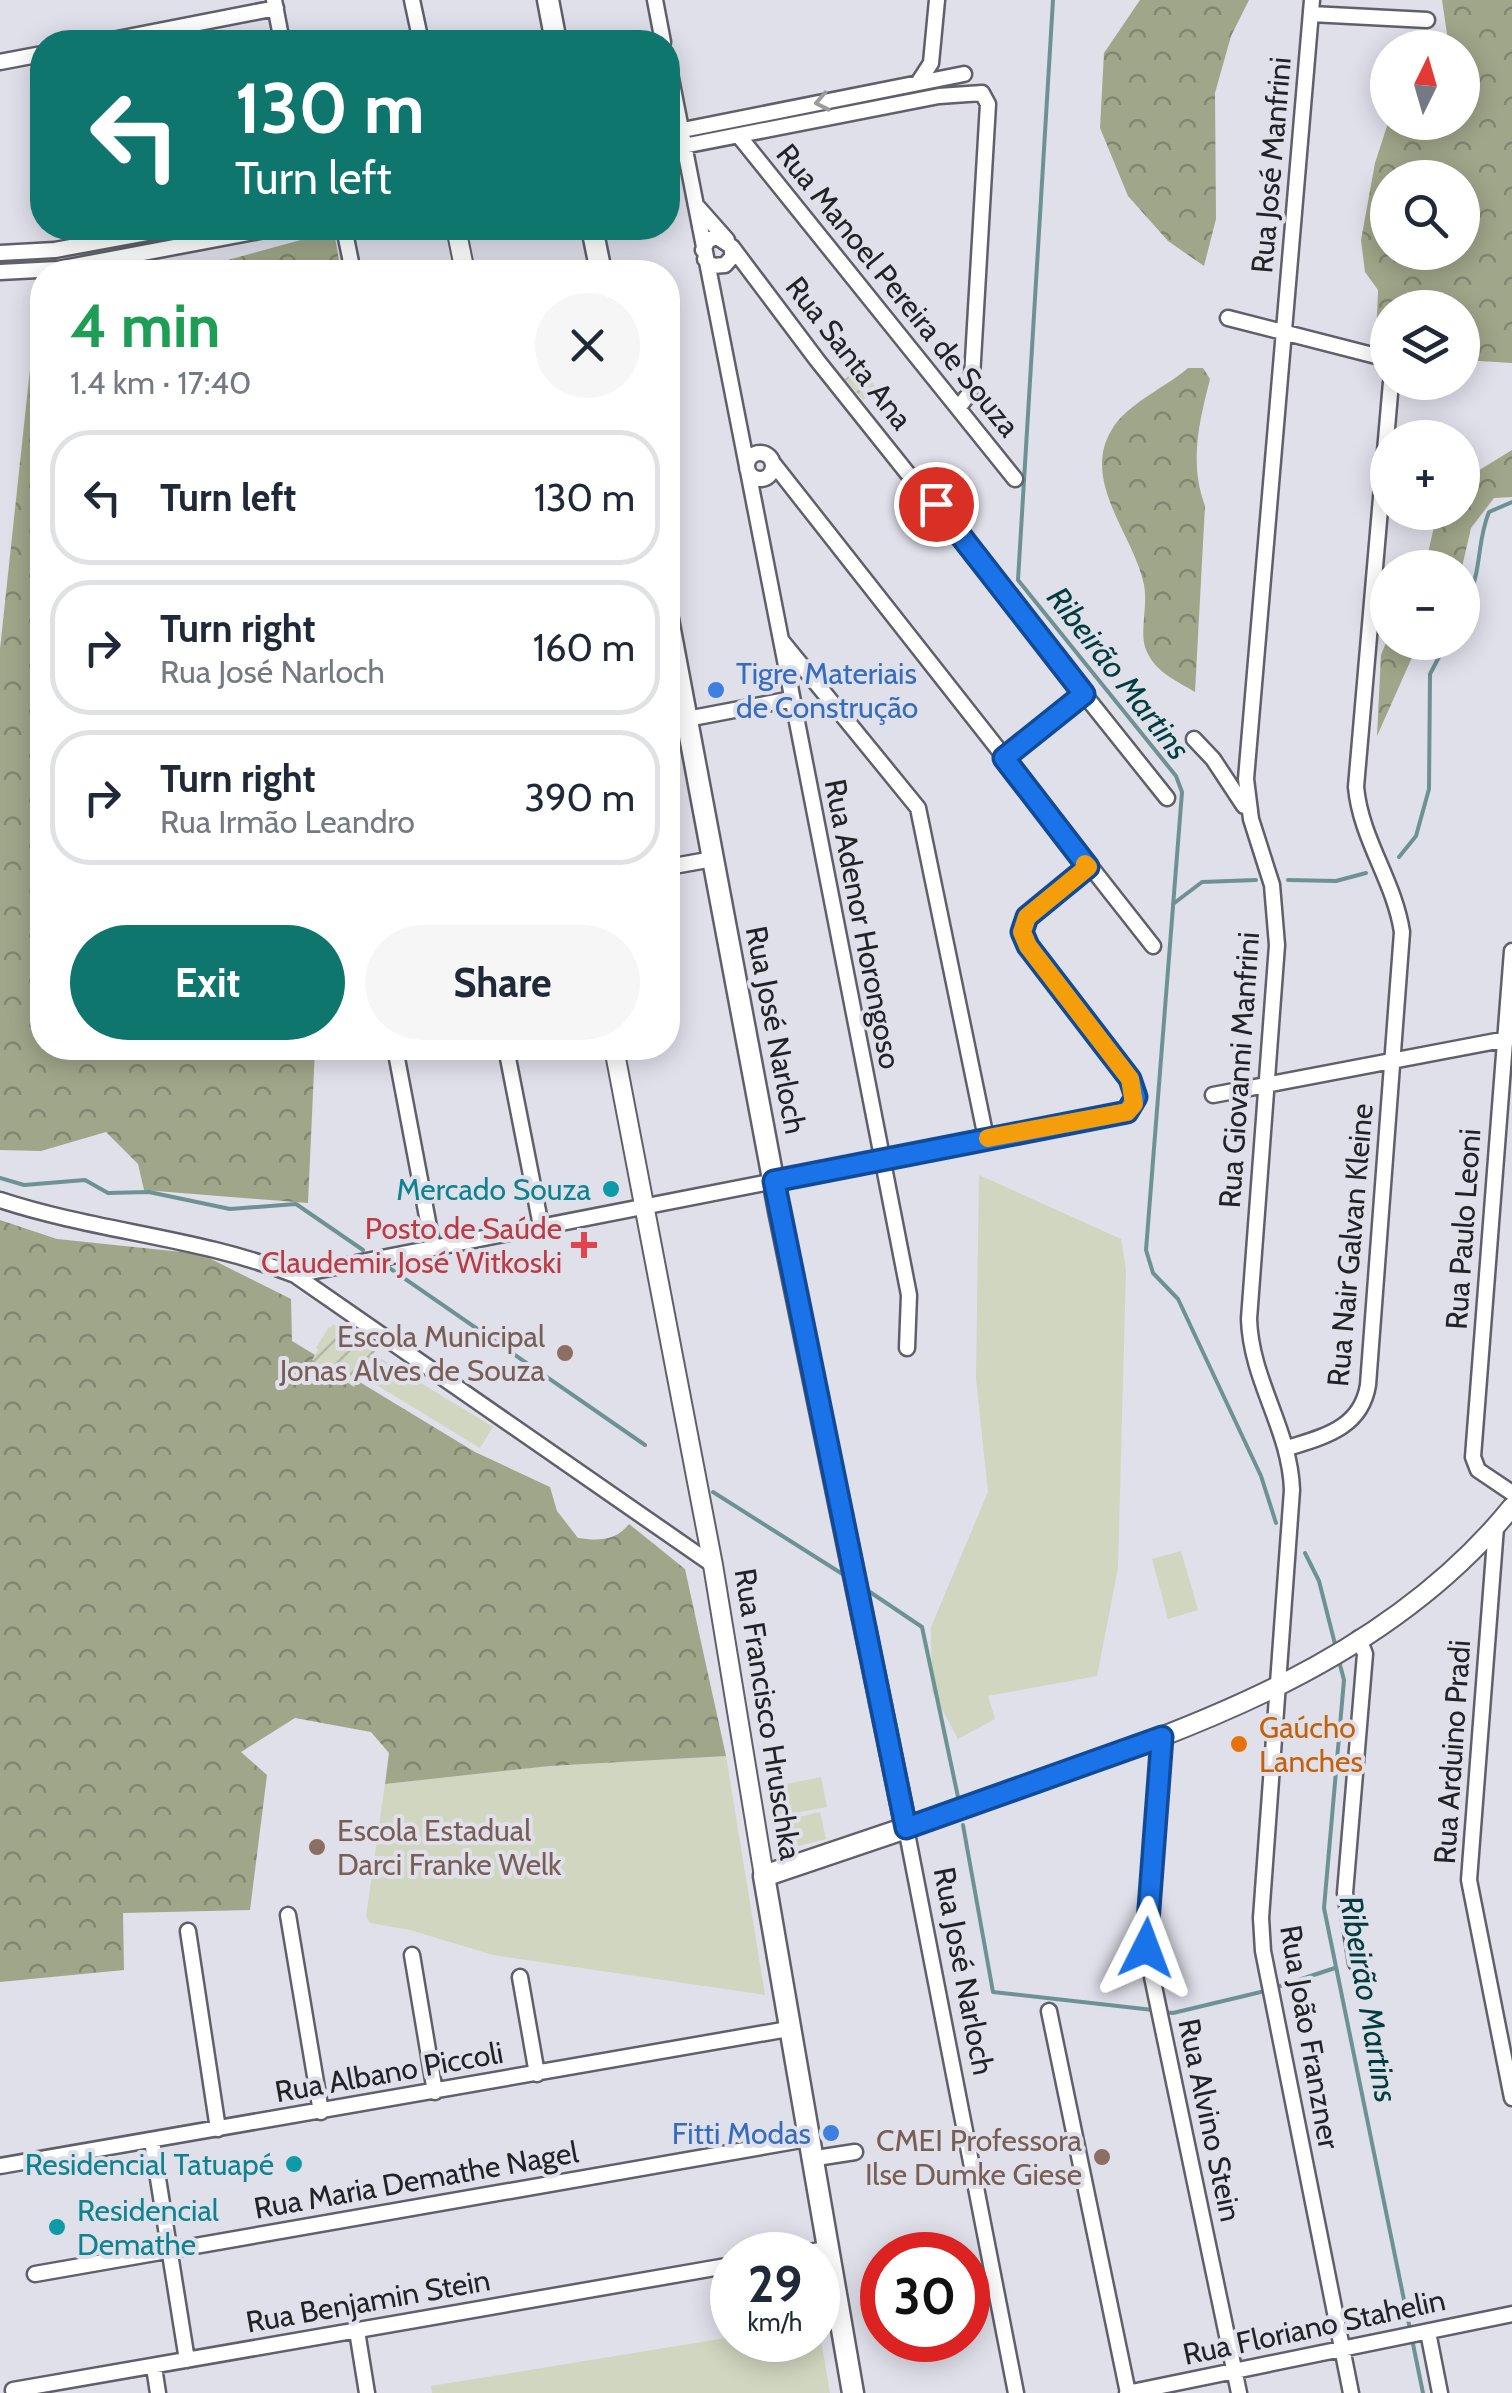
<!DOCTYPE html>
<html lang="en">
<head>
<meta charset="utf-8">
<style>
  body { margin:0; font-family:Cabin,sans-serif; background:#f6f6f7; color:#1f2937; height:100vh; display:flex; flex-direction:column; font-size:38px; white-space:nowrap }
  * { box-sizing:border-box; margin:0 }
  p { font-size:32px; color:#747a83 }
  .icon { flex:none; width:55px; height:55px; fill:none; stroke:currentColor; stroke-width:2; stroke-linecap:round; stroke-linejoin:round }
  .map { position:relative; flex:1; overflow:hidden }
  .side { position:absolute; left:30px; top:260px; width:650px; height:800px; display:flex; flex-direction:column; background:#fff; border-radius:40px; box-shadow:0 5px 25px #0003 }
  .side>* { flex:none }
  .banner { position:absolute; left:30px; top:30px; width:650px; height:210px; border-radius:40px; box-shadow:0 5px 25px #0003; background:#0f766e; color:#fff; overflow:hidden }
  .needle { width:65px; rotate:5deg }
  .tools { position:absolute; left:1370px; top:30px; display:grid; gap:20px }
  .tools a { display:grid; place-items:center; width:110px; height:110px; border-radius:50%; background:#fff; box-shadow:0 5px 25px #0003; font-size:50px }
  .speed { position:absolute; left:710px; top:2232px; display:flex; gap:20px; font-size:50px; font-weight:700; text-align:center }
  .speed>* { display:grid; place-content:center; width:130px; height:130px; border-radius:50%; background:#fff; box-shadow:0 5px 25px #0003; line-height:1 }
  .speed small { font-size:25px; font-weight:400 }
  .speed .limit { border:15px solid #d22; background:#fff; color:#111 }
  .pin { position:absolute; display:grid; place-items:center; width:85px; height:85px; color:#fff; margin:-42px; border:5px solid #fff; border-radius:50%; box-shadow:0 2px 10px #0007 }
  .me { position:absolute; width:110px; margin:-55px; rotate:3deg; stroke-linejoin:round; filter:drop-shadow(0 0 8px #0008) }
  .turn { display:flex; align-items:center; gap:35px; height:210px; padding:0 40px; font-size:45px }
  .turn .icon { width:130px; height:130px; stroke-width:2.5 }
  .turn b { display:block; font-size:70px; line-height:85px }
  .round { display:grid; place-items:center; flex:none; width:105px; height:105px; border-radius:52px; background:#f6f6f7 }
  .overview { display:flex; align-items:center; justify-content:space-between; height:170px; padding:0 40px }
  h1 { font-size:60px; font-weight:700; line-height:75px; color:#1e9e55 }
  .cta { display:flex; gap:20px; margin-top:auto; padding:20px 40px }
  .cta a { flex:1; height:115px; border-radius:60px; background:#0f766e; color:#fff; font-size:40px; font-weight:700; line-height:115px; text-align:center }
  .cta a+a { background:#f6f6f7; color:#1f2937 }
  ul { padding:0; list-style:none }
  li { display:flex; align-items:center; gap:30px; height:135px; margin:0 20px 15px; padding:0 20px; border:5px solid #e0e1e3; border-radius:40px }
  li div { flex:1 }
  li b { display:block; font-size:38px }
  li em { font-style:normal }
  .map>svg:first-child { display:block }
  .green { fill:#d0d6bf }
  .forest { fill:url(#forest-crowns); fill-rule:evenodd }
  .garden { fill:url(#garden-furrows) }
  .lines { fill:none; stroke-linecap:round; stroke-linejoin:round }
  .stream { stroke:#6e9293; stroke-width:4 }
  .minor-casing { stroke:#5f6069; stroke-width:19 }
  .tertiary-casing { stroke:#5f6069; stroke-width:22 }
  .secondary-casing { stroke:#5f6069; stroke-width:25 }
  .minor { stroke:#fff; stroke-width:14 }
  .tertiary { stroke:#fff; stroke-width:18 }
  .secondary { stroke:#fff; stroke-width:20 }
  .oneway { stroke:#9c9c9e }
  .route-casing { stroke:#114b97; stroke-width:25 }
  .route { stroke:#1a73e8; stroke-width:18 }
  .slow { stroke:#f59e0b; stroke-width:18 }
  .shop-dot { fill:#3f7fe0; stroke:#dfe0ea; stroke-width:4 }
  .culture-dot { fill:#0f9aa8; stroke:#dfe0ea; stroke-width:4 }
  .health-dot { fill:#e0444e; stroke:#dfe0ea; stroke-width:4 }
  .education-dot { fill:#8d6e63; stroke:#dfe0ea; stroke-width:4 }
  .food-dot { fill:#e8710a; stroke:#dfe0ea; stroke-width:4 }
  .labels { text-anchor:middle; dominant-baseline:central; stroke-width:8; stroke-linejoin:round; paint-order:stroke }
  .street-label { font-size:30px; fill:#232327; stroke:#dfe0ea }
  .shop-label { font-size:30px; fill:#366cbe; stroke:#dfe0ea; text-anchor:start }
  .culture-label { font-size:30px; fill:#0d838f; stroke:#dfe0ea; text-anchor:end }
  .health-label { font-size:30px; fill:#be3a42; stroke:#dfe0ea; text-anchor:end }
  .education-label { font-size:30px; fill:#785e54; stroke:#dfe0ea; text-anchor:end }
  .food-label { font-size:30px; fill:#c56008; stroke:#dfe0ea; text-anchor:start }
  .water-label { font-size:32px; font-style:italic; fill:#003d3e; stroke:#dfe0ea }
</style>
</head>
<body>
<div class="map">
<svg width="1512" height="2393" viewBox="0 0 1512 2393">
  <defs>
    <pattern id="forest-crowns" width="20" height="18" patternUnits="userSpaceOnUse" patternTransform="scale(2.5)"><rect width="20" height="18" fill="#9fa689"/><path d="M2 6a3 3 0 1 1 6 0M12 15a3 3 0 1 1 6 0" fill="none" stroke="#818770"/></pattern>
    <pattern id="garden-furrows" width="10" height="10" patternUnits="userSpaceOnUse" patternTransform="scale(2.5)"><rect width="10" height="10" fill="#d0d6bf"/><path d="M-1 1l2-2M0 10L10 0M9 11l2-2" fill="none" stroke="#b2b7a4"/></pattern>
  </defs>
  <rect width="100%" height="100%" fill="#dfe0ea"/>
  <!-- green -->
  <path class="green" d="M885,95l5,1 -192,38 3,-3z
    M979,1175l142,64 5,30 -8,299 -21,108 -109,20 7,23 -37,20 -26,-48 -1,-64 57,-135 -12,-114z
    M329,1327l164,100 -13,21 -164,-100z
    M1181,1551l17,59 -30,9 -16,-60z
    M726,1756l39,239 -272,-40 -83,-25 -40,-7 -4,-7 19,-132 165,-18z
    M821,1777l6,30 -54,10 -6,-29z
    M820,1812l6,27 -28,7 -7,-27z
    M818,2323l12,70h-398l-1,-7 301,-49 86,3z"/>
  <!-- forest -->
  <path class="forest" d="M1140,0h109l-18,36 -16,57 1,126 -12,47 -36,-25 -40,-45 -28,-68 4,-75z
    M1442,0h70v363l-49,-3 -1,-52h-74l-1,35 -11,-3 2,-50 -13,-18 -4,-32 14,-77 13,-40 74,-1v-74l-23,-1 8,-13zM1388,178h74v74h-74z
    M334,231l7,41h-157z
    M42,311v737h273l-7,155 -164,-13 -6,-26 -32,-32 -65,19 -41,-1v-501l36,-336z
    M1188,368h15l7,11c-11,44 -21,83 -5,127l-10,186c-20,-12 -42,-21 -50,-45 -5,-18 3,-42 -1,-62 -9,-48 -63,-103 -33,-154 15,-27 54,-43 77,-63z
    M1512,450v47l-18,1 -23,30 -9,39h-37l12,-54 25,-1 1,-32z
    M1387,640l38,3 -11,10 -37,83 4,-81z
    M0,1220l57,19 144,15 90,45 1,42 183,111 75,35 7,24 21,27c20,3 38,3 51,-14l56,45 41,187 -176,10 -165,18 4,-31 -18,-21 -76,-14 -54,34 26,23 -17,135 -127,3 1,57 -124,12z"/>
  <!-- garden -->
  <path class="garden" d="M859,368l18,20 -14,12 -18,-21z
    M333,1324l43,26 -22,37 -42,-27z"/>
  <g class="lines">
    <!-- stream -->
    <path class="stream" d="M1053,0l-35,580 158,196 6,16 -36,458 7,23 25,26 83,177 15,47
      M1462,627c8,-11 2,-19 7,-30 13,-31 8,-56 20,-85l23,-10
      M1399,857l17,-21 13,-47 1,-115 10,-19 17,-13
      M1288,880l48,1 30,-8
      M1173,904l29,-22 54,-2
      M0,1178l24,7 61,-5 23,13 41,-1 81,17 66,-5 67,46
      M385,1265l260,180
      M713,1492l131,83
      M1305,1553l14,28 17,67
      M864,1588l58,39 36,170
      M1338,1657l6,23 -20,228 99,485
      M963,1825l30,167 160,18
      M1274,1988l61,-20
      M1162,2012l11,1 92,-22"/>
    <!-- minor casing -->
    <g class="minor-casing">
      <path id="minor" d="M274,0l8,42
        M412,0l9,42
        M655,0l8,42
        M1312,0l-66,779 5,40 21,66 5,60 -28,374c2,62 41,110 43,171l-31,428 2,33 88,442
        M1311,14l116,6
        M102,42l174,-34
        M0,62l42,-8
        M668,63l79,403
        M918,83l13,-20 6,-63
        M668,133l296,-59
        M739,136l276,343
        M668,149l271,-53 43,-3 6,11 -16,273 -3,17 -10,13
        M696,205l31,35
        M344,228l9,44
        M732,247l85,113 350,438
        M703,250l5,-10 9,-3 15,10v10l-7,8 -13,1 -7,-7
        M0,253l55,-3 119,-22
        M0,272l58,-3 217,-41
        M1228,318l160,41
        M747 466a13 13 0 1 1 26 0a13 13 0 1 1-26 0Z
        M773,463l380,483
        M748,471l161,824 -2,53
        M781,640l137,168 68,330
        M687,719l105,-20
        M1194,739l19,20 31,47
        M1004,758l80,-64
        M668,867l45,-8
        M1512,951l-39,506 5,13 34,23
        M395,1048l38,200
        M506,1048l35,178
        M1213,1095l299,-57
        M0,1200c97,32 199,37 295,75l418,290
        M295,1275l832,-163 9,-15 -6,-18 -103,-133 -5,-15 5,-14 61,-50
        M1288,1448c37,-12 73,-20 80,-63l34,-453c-8,-52 -41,-92 -46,-145l35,-405
        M1496,1527l-27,353 43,218
        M1162,1737l-16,211 93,445
        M906,1828l110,565
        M288,1915l33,197
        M188,1931l30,198
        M412,1955l23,137
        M1356,1963l-11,-70 20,-239 -6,-16
        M520,1977l17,97
        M1049,2011l79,382
        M152,2141l35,219
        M810,2159l45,-7
        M0,2166l788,-137
        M791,2255l35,-6
        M35,2274l772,-135
        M357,2331l10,62
        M1428,2332l12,61
        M154,2367l4,26
        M13,2390l719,-125
        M1127,2393l385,-79"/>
    </g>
    <!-- tertiary casing -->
    <g class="tertiary-casing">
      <path id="tertiary" d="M456,228l9,44
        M614,1048l99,517 51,311
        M906,1828c213,-79 456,-136 606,-321"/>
    </g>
    <!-- secondary casing -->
    <g class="secondary-casing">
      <path id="secondary" d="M548,0l8,42
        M592,228l9,44
        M668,619l111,592 127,617 -142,48 89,517"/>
    </g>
    <!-- minor -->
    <use href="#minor" class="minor"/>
    <!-- tertiary -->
    <use href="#tertiary" class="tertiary"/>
    <!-- secondary -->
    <use href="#secondary" class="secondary"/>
  </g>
  <!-- one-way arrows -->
  <defs><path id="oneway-chevron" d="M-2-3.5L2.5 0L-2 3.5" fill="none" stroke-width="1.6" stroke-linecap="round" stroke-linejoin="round" transform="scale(2.5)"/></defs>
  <use class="oneway" href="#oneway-chevron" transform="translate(822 102) rotate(169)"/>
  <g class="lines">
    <!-- route casing -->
    <g class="route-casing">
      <path id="route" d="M936,504l148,190 -80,64 84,109 -61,50 -5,15 6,14 102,133 6,18 -9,15 -353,69 132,647 256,-91 -16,211"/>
    </g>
    <!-- route -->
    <use href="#route" class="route"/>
    <!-- slow -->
    <path class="slow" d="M988,1138l139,-26 7,-8 -4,-25 -102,-133 -6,-14 5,-15 61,-50 -3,-3"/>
  </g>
  <!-- markers -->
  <g class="shop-dot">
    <circle cx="716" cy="690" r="10"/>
    <circle cx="831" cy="2133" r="10"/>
  </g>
  <g class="culture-dot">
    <circle cx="611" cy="1189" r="10"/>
    <circle cx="294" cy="2164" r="10"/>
    <circle cx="57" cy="2227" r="10"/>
  </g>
  <path class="health-dot" d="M579 1230h10v10h10v10h-10v10h-10v-10h-10v-10h10z"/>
  <g class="education-dot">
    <circle cx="565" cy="1353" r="10"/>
    <circle cx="317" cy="1847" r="10"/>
    <circle cx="1102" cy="2157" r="10"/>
  </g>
  <circle class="food-dot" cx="1239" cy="1744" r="10"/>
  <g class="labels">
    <!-- street labels -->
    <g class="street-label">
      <text transform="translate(1271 165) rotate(-85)">Rua José Manfrini</text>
      <text transform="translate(898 290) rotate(51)">Rua Manoel Pereira de Souza</text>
      <text transform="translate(849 353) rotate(52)">Rua Santa Ana</text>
      <text transform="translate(863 924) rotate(79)">Rua Adenor Horongoso</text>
      <text transform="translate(776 1030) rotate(79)">Rua José Narloch</text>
      <text transform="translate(1239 1070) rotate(-86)">Rua Giovanni Manfrini</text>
      <text transform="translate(1463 1229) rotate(-86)">Rua Paulo Leoni</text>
      <text transform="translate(1350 1245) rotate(-85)">Rua Nair Galvan Kleine</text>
      <text transform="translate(768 1714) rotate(81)">Rua Francisco Hruschka</text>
      <text transform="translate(1452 1752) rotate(-86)">Rua Arduino Pradi</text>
      <text transform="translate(964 1971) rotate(79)">Rua José Narloch</text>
      <text transform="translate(1310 2037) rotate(80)">Rua João Franzner</text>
      <text transform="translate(389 2072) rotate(-10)">Rua Albano Piccoli</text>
      <text transform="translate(1210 2120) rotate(78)">Rua Alvino Stein</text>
      <text transform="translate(416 2180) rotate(-10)">Rua Maria Demathe Nagel</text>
      <text transform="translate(368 2301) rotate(-10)">Rua Benjamin Stein</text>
      <text transform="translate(1314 2327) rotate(-12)">Rua Floriano Stahelin</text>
    </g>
    <!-- shop labels -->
    <g class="shop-label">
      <text x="736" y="673">Tigre Materiais<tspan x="736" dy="34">de Construção</tspan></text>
      <text x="811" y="2133" text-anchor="end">Fitti Modas</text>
    </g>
    <!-- culture labels -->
    <g class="culture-label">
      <text x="591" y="1189">Mercado Souza</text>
      <text x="274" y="2164">Residencial Tatuapé</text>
      <text x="77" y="2210" text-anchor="start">Residencial<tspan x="77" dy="34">Demathe</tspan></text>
    </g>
    <!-- health labels -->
    <g class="health-label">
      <text x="562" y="1228">Posto de Saúde<tspan x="562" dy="34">Claudemir José Witkoski</tspan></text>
    </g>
    <!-- education labels -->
    <g class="education-label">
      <text x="545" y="1336">Escola Municipal<tspan x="545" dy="34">Jonas Alves de Souza</tspan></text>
      <text x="337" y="1830" text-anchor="start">Escola Estadual<tspan x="337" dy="34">Darci Franke Welk</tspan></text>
      <text x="1082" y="2140">CMEI Professora<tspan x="1082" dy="34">Ilse Dumke Giese</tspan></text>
    </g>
    <!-- food labels -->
    <g class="food-label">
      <text x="1259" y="1727">Gaúcho<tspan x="1259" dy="34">Lanches</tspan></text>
    </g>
    <!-- water labels -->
    <g class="water-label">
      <text transform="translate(1119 673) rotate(52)">Ribeirão Martins</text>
      <text transform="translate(1369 1999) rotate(80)">Ribeirão Martins</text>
    </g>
  </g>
</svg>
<div class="tools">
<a><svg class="needle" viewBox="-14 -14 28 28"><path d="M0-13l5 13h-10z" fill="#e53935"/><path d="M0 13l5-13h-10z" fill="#747a83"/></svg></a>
<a><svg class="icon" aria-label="search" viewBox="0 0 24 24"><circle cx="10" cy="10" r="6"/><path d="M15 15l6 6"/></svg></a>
<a><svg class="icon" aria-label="layers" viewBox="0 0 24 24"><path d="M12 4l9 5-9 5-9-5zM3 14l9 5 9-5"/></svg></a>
<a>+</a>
<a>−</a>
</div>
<div class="speed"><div>29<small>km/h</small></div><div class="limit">30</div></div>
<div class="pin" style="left:936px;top:504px;background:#d93025"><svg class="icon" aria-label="arrive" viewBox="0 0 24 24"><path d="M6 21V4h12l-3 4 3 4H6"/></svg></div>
<svg class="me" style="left:1146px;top:1948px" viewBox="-20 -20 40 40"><path d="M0-17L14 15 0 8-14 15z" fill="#1a73e8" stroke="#fff" stroke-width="4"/></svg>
<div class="banner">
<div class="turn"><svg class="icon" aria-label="left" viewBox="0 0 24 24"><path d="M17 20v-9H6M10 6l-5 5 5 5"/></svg><div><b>130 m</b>Turn left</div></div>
</div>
<section class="side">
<div class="overview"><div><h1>4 min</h1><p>1.4 km · 17:40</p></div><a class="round"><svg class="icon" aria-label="close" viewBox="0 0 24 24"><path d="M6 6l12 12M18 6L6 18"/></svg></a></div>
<ul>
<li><svg class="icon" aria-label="left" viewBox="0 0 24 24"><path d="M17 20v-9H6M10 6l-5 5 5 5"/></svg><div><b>Turn left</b></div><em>130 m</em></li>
<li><svg class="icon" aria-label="right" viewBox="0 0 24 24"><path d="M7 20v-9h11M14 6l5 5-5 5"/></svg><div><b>Turn right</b><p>Rua José Narloch</p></div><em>160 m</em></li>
<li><svg class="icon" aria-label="right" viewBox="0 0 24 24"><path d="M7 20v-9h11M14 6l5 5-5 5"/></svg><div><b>Turn right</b><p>Rua Irmão Leandro</p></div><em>390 m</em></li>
</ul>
<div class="cta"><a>Exit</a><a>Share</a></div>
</section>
</div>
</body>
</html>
